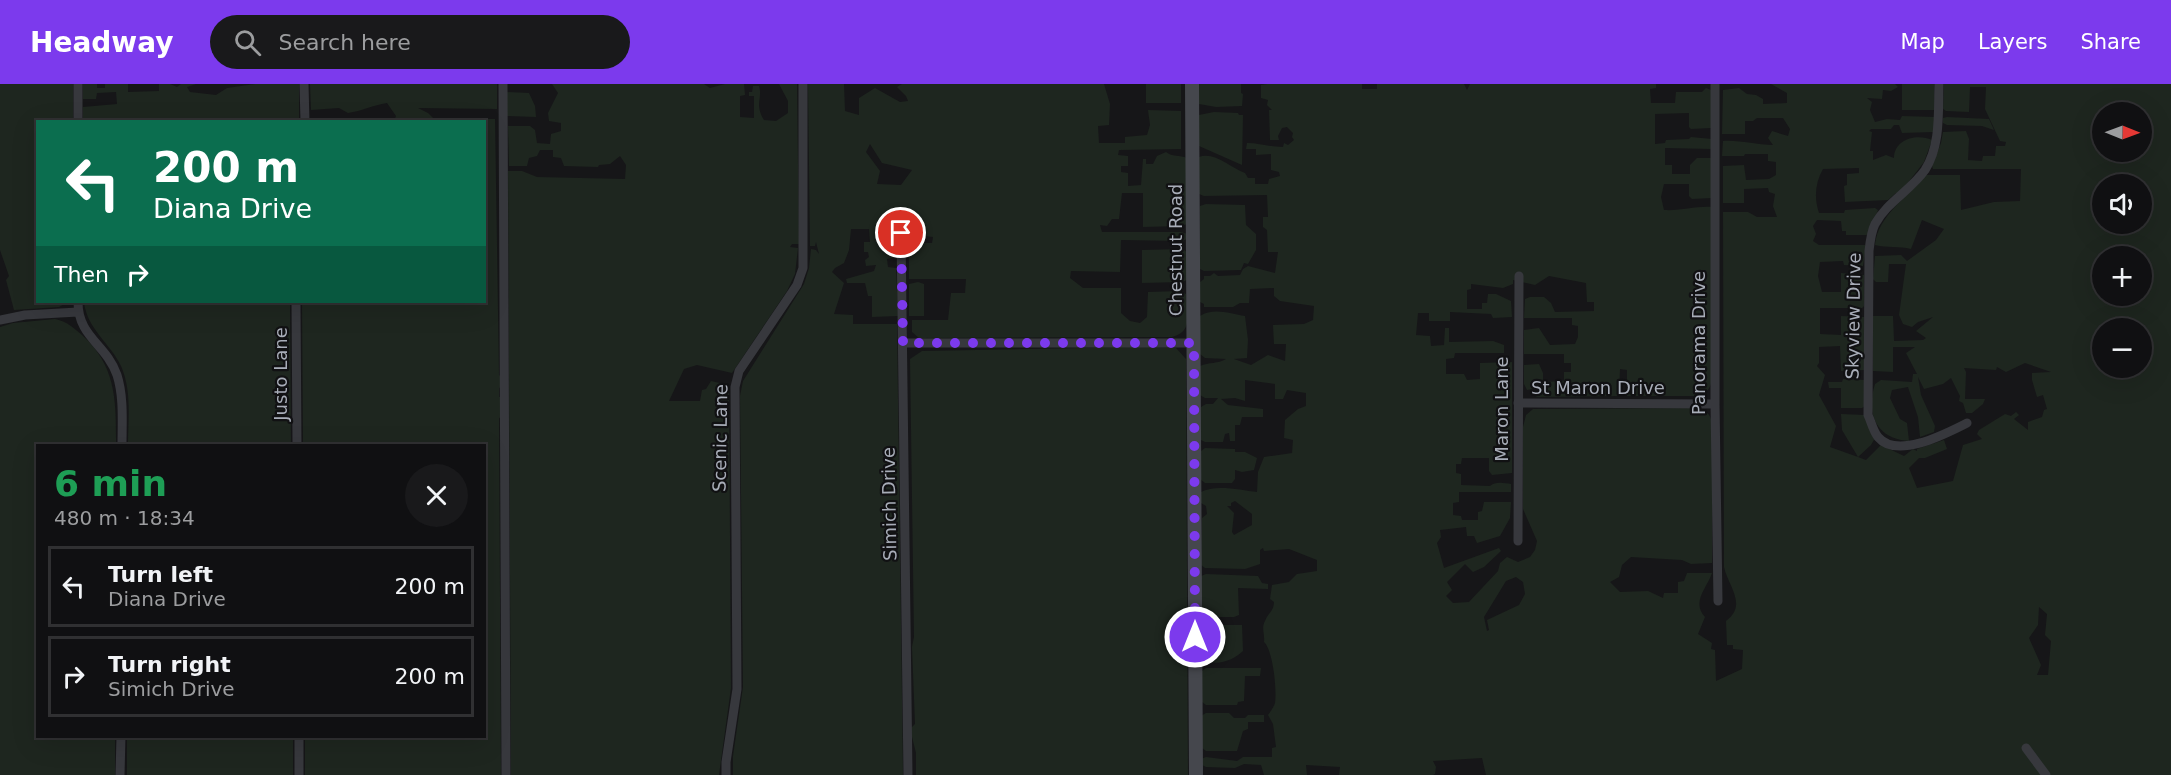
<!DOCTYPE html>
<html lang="en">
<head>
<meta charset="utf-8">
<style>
  body { margin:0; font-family:"DejaVu Sans",sans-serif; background:#19191b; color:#f1f3f6; height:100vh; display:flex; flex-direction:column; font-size:22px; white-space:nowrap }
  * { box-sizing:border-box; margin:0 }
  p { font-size:20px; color:#9c9d9f }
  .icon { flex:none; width:33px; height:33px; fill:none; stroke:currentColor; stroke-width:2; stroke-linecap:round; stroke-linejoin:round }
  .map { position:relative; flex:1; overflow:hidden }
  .drawer { position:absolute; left:36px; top:360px; width:450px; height:294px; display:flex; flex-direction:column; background:#101012; border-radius:0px; box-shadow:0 6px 24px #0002,0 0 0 2px #303032 }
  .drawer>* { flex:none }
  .banner { position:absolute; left:36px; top:36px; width:450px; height:183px; border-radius:0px; box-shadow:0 6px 24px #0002,0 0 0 2px #303032; background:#0b6e4f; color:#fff; overflow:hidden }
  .needle { width:39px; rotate:91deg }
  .fabs { position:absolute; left:2092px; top:18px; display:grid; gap:12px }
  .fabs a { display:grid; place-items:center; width:60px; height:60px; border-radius:50%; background:#101012; box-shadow:0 6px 24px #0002,0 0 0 2px #303032; font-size:30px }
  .pin { position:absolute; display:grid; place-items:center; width:51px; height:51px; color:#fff; margin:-26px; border:3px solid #fff; border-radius:50%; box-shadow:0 2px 6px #0007 }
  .me { position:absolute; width:66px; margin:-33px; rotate:0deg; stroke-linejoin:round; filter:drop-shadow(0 0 4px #0008) }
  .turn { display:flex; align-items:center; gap:21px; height:126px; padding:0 18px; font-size:27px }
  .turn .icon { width:78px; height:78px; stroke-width:2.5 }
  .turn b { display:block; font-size:42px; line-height:51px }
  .then { display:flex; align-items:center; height:57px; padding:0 18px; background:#0003; gap:12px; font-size:22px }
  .round { display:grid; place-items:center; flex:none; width:63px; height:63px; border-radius:32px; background:#19191b }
  .head { display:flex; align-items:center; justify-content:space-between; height:102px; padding:0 18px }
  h1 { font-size:36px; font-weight:700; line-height:45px; color:#1e9e55 }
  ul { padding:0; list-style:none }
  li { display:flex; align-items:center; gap:18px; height:81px; margin:0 12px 9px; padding:0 6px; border:3px solid #303032; border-radius:0px }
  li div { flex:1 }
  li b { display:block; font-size:22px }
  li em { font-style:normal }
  header { display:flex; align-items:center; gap:36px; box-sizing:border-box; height:84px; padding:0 30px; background:#7c3aed; color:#fff }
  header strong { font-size:28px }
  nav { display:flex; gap:33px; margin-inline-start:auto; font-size:21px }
  .search { width:420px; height:54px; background:#19191b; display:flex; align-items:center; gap:15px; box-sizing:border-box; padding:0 21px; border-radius:33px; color:#9c9d9f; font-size:22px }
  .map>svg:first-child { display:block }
  .green { fill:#1e261f; fill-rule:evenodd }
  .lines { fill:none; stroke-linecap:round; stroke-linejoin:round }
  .street { stroke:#37383d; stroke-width:9 }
  .secondary { stroke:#45474d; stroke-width:14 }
  .route { stroke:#7c3aed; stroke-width:10; stroke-dasharray:0 18 }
  .labels { text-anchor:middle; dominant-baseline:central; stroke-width:4.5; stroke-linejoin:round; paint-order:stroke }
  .street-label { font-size:18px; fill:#a8adb8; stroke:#111113 }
</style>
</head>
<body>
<header>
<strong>Headway</strong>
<div class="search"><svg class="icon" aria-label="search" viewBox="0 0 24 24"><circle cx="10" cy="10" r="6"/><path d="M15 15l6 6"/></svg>Search here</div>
<nav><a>Map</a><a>Layers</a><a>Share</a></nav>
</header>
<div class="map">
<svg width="2171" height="691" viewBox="0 0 2171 691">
  <rect width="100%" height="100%" fill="#161618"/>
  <!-- green -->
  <path class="green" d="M0,0h73v37l-35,1v180h30l-9,5 -45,3 -8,-30 3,-4 -9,-26z
    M83,0h14v4h8v-4h23v8l31,-1v-7h11l7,3 4,-3h15l-9,3 3,5 26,3 11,-7 28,-4h44v37h-216v-14l34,-3 -1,-12 -19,1 -1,6h-13z
    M310,0h187v25l-79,-1 10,5 8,8h-42l2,-5 -9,-13c-14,2 -25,8 -39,10l-9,-5 -28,2z
    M552,0h152l6,4 15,-4h19l1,11 -5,1v21l14,1v-22h-5v-4h3l1,-6h6c4,12 -5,18 5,34l12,1 12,-8v-12l-9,-17h18l2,160h-7l-2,3 8,1 -3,26 -8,17 -55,82 -35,-8 -13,4 -15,32h31l2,-11 4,-1 5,-8 18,4 2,303 -12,87h-208l-3,-604h14l15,6 88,2 1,-14 -6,-9 -10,8 -11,1 -1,2 -34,-1 -3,-8 -8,-1v-7h-13l-3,6 -8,2 -2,8h-18l-1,-40h22l5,4 2,13 13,1 1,-10 10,-3v-8l-12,-2 -1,-8 10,-20z
    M808,0h36l1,27 14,4v-17l16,-10 25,14 8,-1 -2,-5 -9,-9 5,-3h202l6,20 -1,21 -11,1 1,17h26v-6l22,-2 3,-10 -2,-15 33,1v38l-62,1 -1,5 10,1v10h-7v6l7,1v13l13,-1 2,-26h3v5h7l4,-8 9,-4c6,5 14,3 21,6v66l-6,2 -38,1v-34h-21l-3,26h-7l-5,7 -7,-1 2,7h79l6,2v5l-5,2 -61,-1 -1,32 -49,-1 -1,7 13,10h38v25l9,8 10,2 7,-6 1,-25 32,-1 6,3c1,19 8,37 -14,43l-253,1 -7,-6v-12h36l3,-27h14l1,-14h5h-62v-36h23l1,-6 -27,-3 -2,-4 -8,2v25l-9,2 1,8 8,1 2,48 -26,1v-21h-4l-3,-13h-18l-1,-4 28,-8 2,-6 -10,1 -1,-6 4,-3 -1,-5h-4v-10h6l-1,-13h-18l-2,21 -5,13 -9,5 -3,4 12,11 -10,31 19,1v9h44l6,451h-170v-19l10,-69 -3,-291 3,-15 61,-97 5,-16 2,-19 5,1 3,4 -3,-12 -1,4h-5zM870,60l12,19 30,7 -11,15 -24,-1 3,-13 -14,-19z
    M1146,0h35v19h-35z
    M1198,0h43v9l2,1 -1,12 -26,1 -17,-3z
    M1267,0h95v5h15v-5h87l3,6 3,-6h186v4l-6,1 1,14h24l1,-11h26l4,-4 5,2v38l-20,1 -2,-2v-14l-34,1v30l10,-1 1,-3 23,-1 2,-2 21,2v10l-47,-1v17h7v9h18v-9l7,-7h15v40l-20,1 -3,-3v-12h-25l-3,13 3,13c17,1 31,-4 48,-3v173c-2,9 -5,12 -13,16h-72v-26l-7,-1 -1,27 -82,1 -7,-4 2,-4 -5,1 -3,-6v-19l15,-1 4,9v9l21,-1v-9h7v-9h-7v-9h-40v-24l15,-2 11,17 25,-1 3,-7v-11l-6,-1v-7h-48l1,-19 5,-2h14l7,6 4,9 39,-1v-9h-7l-1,-19 -37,-7 -14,9 -22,-5v4l-10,4 -32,-4v5l-4,1v19h15v-6h5l1,-9h8l15,7 1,16 -19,1 -2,-4 -41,-2v9h-21v-8h-11l-2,22 14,1 1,10 13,-1 1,-17h4v14l44,-1 11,4v8h-49l-1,5 -8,1v15h18l3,6 13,-1v-16l32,-1v111l-20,2 -3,-4v-13h-27l-1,6h-5v9l5,1v11l29,1c5,-5 15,-3 21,-2v8h-52v10l-6,1v12l8,1 1,4h16v-8l4,-1 2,-9h27l-1,16 -10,18 -23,7 -3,-7h-7l-1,-9 -26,3 1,7 -4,6 7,25 55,-20 2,3 -17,16 -11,5 -8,-8 -18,18 5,8 -6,6 7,7 16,-1 29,-31 2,-8 7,-6 11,5 12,-5 5,-7 2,-9 -14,-32v-82l3,-12 7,-6 166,-1c8,3 12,7 13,16v139l-21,1 -9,-4 -51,-3 -9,8 -3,12 -9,5 10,10 28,-1 15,7 1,-5h14v-11l6,-1 3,-8h25c-5,15 -21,29 -7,44l-7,17 14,9 -1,6 4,1 1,31 26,-12 1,-19 -10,-1v-4h-6l-1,-24c22,-16 2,-35 -2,-54l-1,-355h25l9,5h20l-4,-11 2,-12 -6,-2 -1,-4 -24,1v14h-21v-37l21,-1 2,15 23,-1 7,-4v-13l-8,-1v-7h-23l-1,2h-22l1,-15c17,-1 33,4 50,4l-5,-7 4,-7 16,5 2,-7 -7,-11h-26l-4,3h-8v13h-23l1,-44 16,-2 8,6 9,1 7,4v5l24,-1v-10l-16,-9h124l3,3 -7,4 -8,-1 -1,9 -15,-1 5,4 -2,8 5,12 12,-3 13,1 2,-4 33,1 -1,15 -32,1 -3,-8h-5l-3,4h-20l-2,2 3,1 -2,19h3v9l13,-5 8,3c0,-19 23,-25 38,-18l-8,22 -24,31h-4l-8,7 -43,2 -1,-16 3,-1v-11l12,-1v-5l-36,1c-8,14 -9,29 -4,44h25l1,-3 30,-2 3,2 -10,25h-22v-4h-4l-1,-10 -24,-1 -4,6 3,8 -3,7 6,4h46l1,2 -3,19 -19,-1 -1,-4 -23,1 -2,14 4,16h19v-19l23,2v31l-2,2h-42v26l21,1v-19l23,1 1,53 -24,1 -1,-25 -21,1v16l-2,3 8,9 -6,20 17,31 -6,21 28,10 -16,-27 -1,-16 24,1 10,23 -4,7 -13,12 8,3 15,-15 23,11 9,-7 4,2v-2l27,-9 3,9 -22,9h-6l-10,10 8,20 36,-7 10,-36 19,-6 -5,-5 2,-4 26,-16 6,2 5,-4 3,3 -5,4 14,11v-8l14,-5 2,-7 3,-1 -4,-14 -6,2 -5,-17v-7l19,-1 -26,-9 -19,9 -9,-5 -1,3 -32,-2 2,4 -1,27h20l-2,5 -11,9h-6l-3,-10 -4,-2 1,-5 -9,-18 -8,6 -19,5 -6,-12 3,18 14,31 -1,6 -14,5 -2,-20 -10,-30 -16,3 -2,8 10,21 7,4 2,18c-34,-2 -43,-29 -34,-57l6,-4 31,2 1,-8h4l-11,-21 9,-6h-22v25l-20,-1v-55h20l1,25 29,-1 3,-2 -10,-7 17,-14 -15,5 -6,5 -9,-3 -4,-9 7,-51h-17l-1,18h-12l-3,-3 2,-23 26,-1 6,6 29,-21 8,-11 -22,-9 -11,29c-12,-3 -24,-1 -36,-4 3,-30 33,-48 51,-70h34l1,35 33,-8 26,-1 1,-32h-88l-1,-3 9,-23 2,-11 23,-1 3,8 -1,21 14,1 1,-5h12l1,-10h9l1,-4 -6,-1 -15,-32 1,-22h-16l-1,25 -23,-1 -3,-2 1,-25h227v691h-685l-4,-17 -49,3 3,6 -1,7 -2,1h-94l1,-8 -34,-2 1,10h-43l-3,-10 -17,-1 -9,4 -29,-1 -4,-2 -1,-6 5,-2 31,4 6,-4h29v-9l4,-1 -3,-23 -5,-9c2,-3 6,-8 7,-12 2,-13 -2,-53 -11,-61 1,-8 -3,-14 1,-21 3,-8 9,-10 9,-19l-4,-3 2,-14 17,-3 8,-8 20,-3v-11l-28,-11 -25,2 -1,-3 -3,2v14l-15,5 -40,-1 -4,-3 1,-47 5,-4 -1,-8 -5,-3v-11c14,-8 40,-2 56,0l1,-20 6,-15 28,-4 1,-13 -9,-2 1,-18 13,-11 8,-3v-13l-19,-3 -4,9h-8v-15l-30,-4v21l-10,-3 -14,1 7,6 35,4v8h-21l-2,8h-5v16h-5l-1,-8 -4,1 -2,8h-18l-4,-2v-33l5,-3h7l5,-6h-13l-5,-3v-29c9,-4 18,-2 26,-7l-21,-1 -5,-4v-38c14,-9 31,-2 45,0l3,24 -1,18 -13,1 17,6 17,-10 17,6 1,-17h-12l-1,-19 31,-1 9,-4 1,-14 -34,-5 -6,-5v-8l-24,1 -1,14h-9l-7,4h-29v-3l-4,-2v-20l4,-3v-3h6l4,-3 4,3 22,-1 3,-6 5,-3 27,7 3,-21h-10l-1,-22 -4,-3v-10h5l-1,-22 -63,1 -5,-2v-37c15,-6 32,11 46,16l3,5h7v6h13l1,-5 11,-3 -1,-4 -8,-2v-16l-15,1v-6h-10l1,-6c13,0 23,4 36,4l1,-4 4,2 6,-5 -2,-3 1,-4 -6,-6 -5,1 -4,8 1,4h-9l-1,-30h3l-5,-5 1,-5 -7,-2v-13zM2103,28h39v40h-39zM2103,100h39v40h-39zM2103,172h39v40h-39zM2103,244h39v40h-39zM1235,417l17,13v11l-18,10 -2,-3 2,-19 -7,-7h4v-3zM1516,493l7,5 2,12 -6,11 -32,15 2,10 -2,1 -3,-14 22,-36zM2039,523l8,7 -2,21 6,6 -3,34h-11l4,-10 -12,-27 9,-13z
    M1902,0h32l1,26h-33z
    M507,8l22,1 6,13 1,11 -29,-1z
    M1214,28l24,1 1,2h4l-1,50 -43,-19v-31z
    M1947,33l42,2 5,11 -12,-4 -35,-1 -4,-2v-5z
    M444,35h51l4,256 9,10 -9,3v9h8l1,18 -9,3 2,357h-196v-38l179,-1v-290l-181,-1 -1,-143h182v-180l-41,-1z
    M1206,120l39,1 1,20 10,9v16l-8,14 -4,-1 -3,7 -37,1 -4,-2v-63z
    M1182,165l5,3v28l-5,2 -40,1v-33z
    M918,198l6,2v32h-15v-32z
    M84,218h206l1,143h-163c0,-26 4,-54 -7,-79 -11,-23 -34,-37 -37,-64z
    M55,235c13,3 19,9 28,17 34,31 33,67 33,109l-78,1v290l77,1v38h-115v-448l13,-4z
    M1139,263l37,1 10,11 2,416h-272v-22l-6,-24 5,-5 -3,-77 2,-10 -4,-278 12,-8z
    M1843,295l22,1v26l-3,2h-21v-20h-12l-1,-6h14z
    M1205,364l30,1v3h10l12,6 -3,12 -12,2 -7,-2v9l-3,4h-27l-5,-4 1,-28z
    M1206,490l52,2 4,7 6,1v5l-30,-1 1,27 -5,2h-28l-4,-3 -1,-38z
    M1206,541h36l1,26c-11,10 -27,16 -41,8l-1,-30z
    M1206,584h55l-1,8h-15l-1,25 -6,1 -1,3h-31l-4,-3v-31z
    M1206,629h23l5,5h11l3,-3h16v7h-16v7l-5,2 -6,20h-31l-4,-3 -1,-32z
    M127,653h166v38h-166z"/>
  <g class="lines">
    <!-- street -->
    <path class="street" d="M304,0l1,38
      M503,0l3,691
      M1715,0v320l3,197
      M1939,0c-1,28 2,61 -14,86 -14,20 -38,32 -50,54 -4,8 -5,18 -6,27l-1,164c3,6 5,16 10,22 19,23 69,-4 89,-14
      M78,38v-38
      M901,149l7,542
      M78,218c0,35 28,42 39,73 7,22 5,47 5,71
      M296,218l1,144
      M0,236l25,-5 53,-3
      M903,259h291
      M1518,319l197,1
      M1518,457l1,-265
      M299,652v39
      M2026,664l20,27
      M120,691l1,-39
      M726,691v-13l11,-73 -2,-302 4,-16 58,-86 6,-17v-184"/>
    <!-- secondary -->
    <path class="secondary" d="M1192,0l4,691"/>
  </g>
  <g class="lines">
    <!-- route -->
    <path class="route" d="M901,149l2,110h291l1,294"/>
  </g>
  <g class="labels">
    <!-- street labels -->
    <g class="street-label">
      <text transform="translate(1175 166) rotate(-90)">Chestnut Road</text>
      <text transform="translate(1853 232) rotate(-89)">Skyview Drive</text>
      <text transform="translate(1698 259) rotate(-90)">Panorama Drive</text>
      <text transform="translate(280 290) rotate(-90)">Justo Lane</text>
      <text x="1598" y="303">St Maron Drive</text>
      <text transform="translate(1501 325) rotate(-90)">Maron Lane</text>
      <text transform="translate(720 354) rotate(-89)">Scenic Lane</text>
      <text transform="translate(889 420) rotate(-91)">Simich Drive</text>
    </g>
  </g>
</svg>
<div class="fabs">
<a><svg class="needle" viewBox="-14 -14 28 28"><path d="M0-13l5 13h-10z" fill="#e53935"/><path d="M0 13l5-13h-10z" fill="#9c9d9f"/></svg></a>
<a><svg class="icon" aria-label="sound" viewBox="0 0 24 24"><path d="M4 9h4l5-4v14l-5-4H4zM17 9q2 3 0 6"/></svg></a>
<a>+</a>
<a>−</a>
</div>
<div class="pin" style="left:901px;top:149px;background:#d93025"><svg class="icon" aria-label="arrive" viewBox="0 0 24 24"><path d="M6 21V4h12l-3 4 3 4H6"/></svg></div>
<svg class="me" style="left:1195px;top:553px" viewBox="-20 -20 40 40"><circle r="17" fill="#7c3aed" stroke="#fff" stroke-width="3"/><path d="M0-11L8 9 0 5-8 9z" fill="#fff"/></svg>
<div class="banner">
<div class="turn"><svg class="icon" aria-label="left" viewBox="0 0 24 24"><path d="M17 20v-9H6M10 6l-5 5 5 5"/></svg><div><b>200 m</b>Diana Drive</div></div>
<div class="then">Then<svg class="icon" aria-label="right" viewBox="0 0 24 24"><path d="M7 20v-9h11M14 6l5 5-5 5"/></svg></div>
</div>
<section class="drawer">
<div class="head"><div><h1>6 min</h1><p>480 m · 18:34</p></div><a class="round"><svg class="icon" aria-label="close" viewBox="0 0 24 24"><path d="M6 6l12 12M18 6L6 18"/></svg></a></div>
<ul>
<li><svg class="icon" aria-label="left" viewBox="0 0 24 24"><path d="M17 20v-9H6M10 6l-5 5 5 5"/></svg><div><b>Turn left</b><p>Diana Drive</p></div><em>200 m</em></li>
<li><svg class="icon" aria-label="right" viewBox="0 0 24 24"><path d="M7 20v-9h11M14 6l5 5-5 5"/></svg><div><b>Turn right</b><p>Simich Drive</p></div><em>200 m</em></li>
</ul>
</section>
</div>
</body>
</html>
